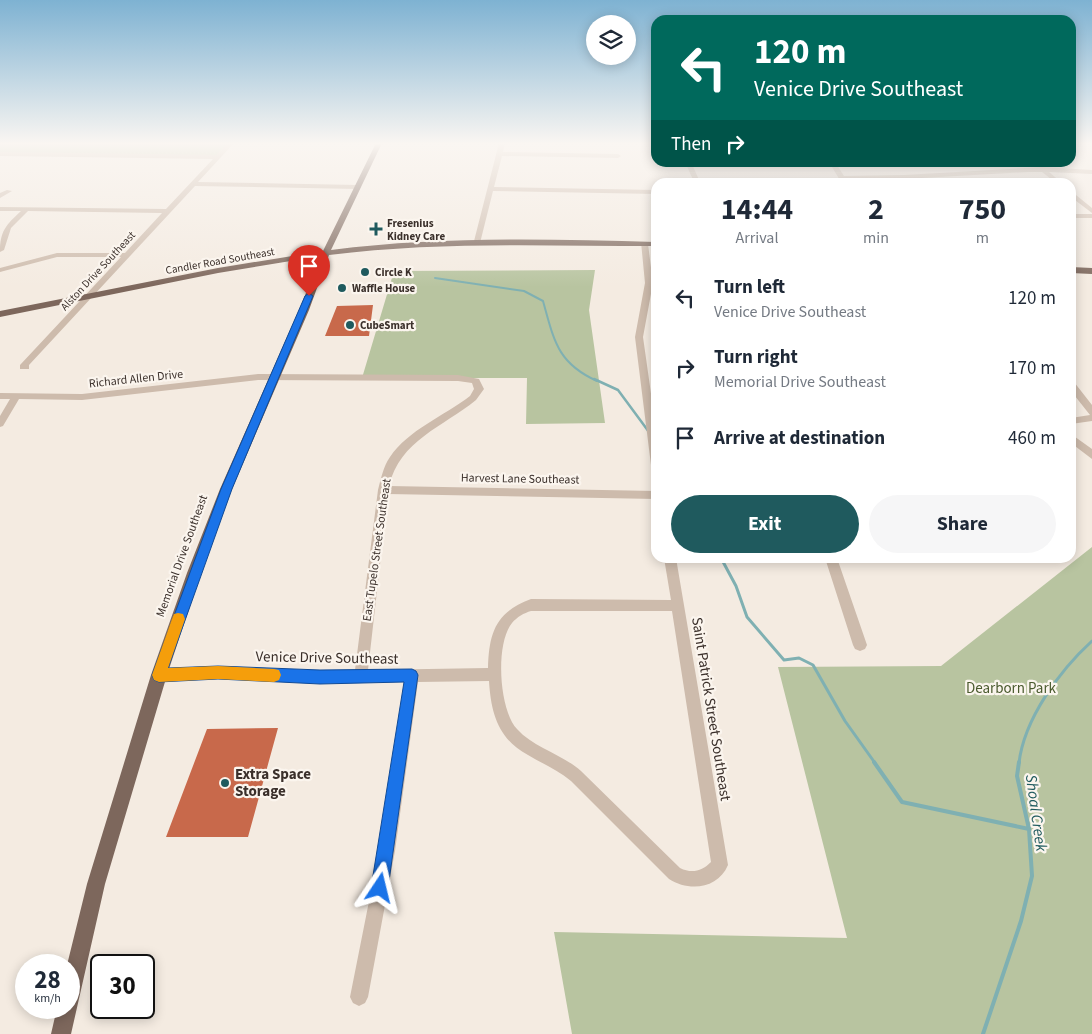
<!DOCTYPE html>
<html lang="en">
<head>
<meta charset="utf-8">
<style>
  body { margin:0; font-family:"Source Sans 3",sans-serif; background:#f6f6f7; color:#1f2937; height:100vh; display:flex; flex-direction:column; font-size:19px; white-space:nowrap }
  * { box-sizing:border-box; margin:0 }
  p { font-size:16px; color:#747a83 }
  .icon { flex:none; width:28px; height:28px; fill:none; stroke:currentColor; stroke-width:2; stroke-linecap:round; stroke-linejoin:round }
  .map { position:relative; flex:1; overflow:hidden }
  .drawer { position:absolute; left:651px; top:178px; width:425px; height:385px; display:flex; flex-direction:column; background:#fff; border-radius:15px; box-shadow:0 2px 12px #0003 }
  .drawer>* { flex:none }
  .guide { position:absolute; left:651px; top:15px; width:425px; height:152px; border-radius:15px; box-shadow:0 2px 12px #0003; background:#00695c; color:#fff; overflow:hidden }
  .tools { position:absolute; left:586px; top:15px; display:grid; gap:10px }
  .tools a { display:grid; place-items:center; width:50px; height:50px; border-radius:50%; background:#fff; box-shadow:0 2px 12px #0003; font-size:25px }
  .speed { position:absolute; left:15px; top:954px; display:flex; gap:10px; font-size:25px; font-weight:700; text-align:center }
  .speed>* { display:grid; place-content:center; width:65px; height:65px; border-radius:50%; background:#fff; box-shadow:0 2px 12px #0003; line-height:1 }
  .speed small { font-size:12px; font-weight:400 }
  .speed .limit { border:2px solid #111; border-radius:8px; background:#fff; color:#111 }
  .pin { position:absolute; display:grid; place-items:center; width:42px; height:42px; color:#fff; margin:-51px -21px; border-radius:50% 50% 50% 0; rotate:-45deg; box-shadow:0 0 5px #0007 }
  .pin .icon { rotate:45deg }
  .me { position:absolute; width:55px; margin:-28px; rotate:10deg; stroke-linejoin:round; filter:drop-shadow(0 0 4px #0008) }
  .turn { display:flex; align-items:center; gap:18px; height:105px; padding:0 20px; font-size:22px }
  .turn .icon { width:65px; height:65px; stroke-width:2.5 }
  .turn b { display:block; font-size:35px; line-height:42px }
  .then { display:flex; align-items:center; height:48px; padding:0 20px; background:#0003; gap:10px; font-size:19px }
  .eta { display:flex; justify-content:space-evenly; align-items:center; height:85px; text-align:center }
  .eta b { font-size:30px; font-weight:700; line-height:35px }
  .cta { display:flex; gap:10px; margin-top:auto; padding:10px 20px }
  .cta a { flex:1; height:58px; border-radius:30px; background:#1f5a5e; color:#fff; font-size:20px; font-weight:700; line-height:58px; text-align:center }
  .cta a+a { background:#f6f6f7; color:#1f2937 }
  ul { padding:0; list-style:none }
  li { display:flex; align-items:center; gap:15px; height:70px; padding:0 20px }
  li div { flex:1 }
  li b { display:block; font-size:19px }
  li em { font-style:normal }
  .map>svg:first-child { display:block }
  .green { fill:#b8c4a0 }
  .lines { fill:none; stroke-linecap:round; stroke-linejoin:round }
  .stream-far3 { stroke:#7fb0b2; stroke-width:2 }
  .stream-far2 { stroke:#7fb0b2; stroke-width:2.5 }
  .stream-far1 { stroke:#7fb0b2; stroke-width:3 }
  .stream { stroke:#7fb0b2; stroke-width:4 }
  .building { fill:#c8694b }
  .minor { fill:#cdbbac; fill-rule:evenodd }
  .major { fill:#7d675c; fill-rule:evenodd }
  .route { fill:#1a73e8; stroke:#114b97 }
  .slow { fill:#f59e0b }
  .poi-dot { fill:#1f5a5e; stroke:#fbf5ee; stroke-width:2 }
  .labels { text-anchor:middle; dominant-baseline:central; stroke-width:4.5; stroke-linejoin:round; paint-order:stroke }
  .far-poi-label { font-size:11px; font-weight:bold; fill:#3b302b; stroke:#fbf5ee; text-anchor:start }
  .far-street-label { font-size:11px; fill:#3b302b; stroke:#fbf5ee }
  .street-label { font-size:12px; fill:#3b302b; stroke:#fbf5ee }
  .near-street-label { font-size:15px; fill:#3b302b; stroke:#fbf5ee }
  .near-park-label { font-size:15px; fill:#4a5a2e; stroke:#fbf5ee }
  .near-poi-label { font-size:15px; font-weight:bold; fill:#3b302b; stroke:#fbf5ee; text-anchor:start }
  .near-water-label { font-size:16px; font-style:italic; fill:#1f5a5e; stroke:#fbf5ee }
</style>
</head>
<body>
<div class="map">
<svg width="1092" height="1034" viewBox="0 0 1092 1034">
  <rect width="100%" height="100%" fill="#f4ebe1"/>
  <!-- green -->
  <path class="green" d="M0,143h229l-12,14 -217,-3z
    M595,270l-6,40 16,113 -79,1 1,-46h-165l32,-107z
    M1092,547v487h-520l-18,-102 293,6 -69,-271 163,-1z"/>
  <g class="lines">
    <!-- stream-far3 -->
    <path class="stream-far3" d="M435,278l89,13 19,10c11,39 14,62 54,80"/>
    <!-- stream-far2 -->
    <path class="stream-far2" d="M594,379l24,11 31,42"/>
    <!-- stream-far1 -->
    <path class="stream-far1" d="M721,558l15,28 11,31 37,43 15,-2 14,7 32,56 30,42
      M1019,763c5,-44 41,-93 73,-122"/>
    <!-- stream -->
    <path class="stream" d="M874,762l28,40 127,27
      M983,1034l38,-113 11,-45 -3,-47 -12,-53 2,-14"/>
  </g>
  <!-- building -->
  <path class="building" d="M373,305l-4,31h-44l12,-30z
    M278,728l-30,109h-82l41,-108z"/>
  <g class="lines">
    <!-- minor -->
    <path class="minor" d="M228,143h6l-36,39 160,3 3,2 -3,2 -163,-3 -166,179v4h-9v-4l101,-108h-64l-57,15v-4l57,-15h68l37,-40 -134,-2 -17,17 -7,22 -4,2c0,-21 6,-27 21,-41h-21v-4l166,2 47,-50 -213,-3v-4l216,3z
      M499,143h6l-2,9 115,2 3,2 -3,2 -116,-2 -8,31 162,3v4l-163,-3 -13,52 -7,2z
      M685,162h6l9,20h-6z
      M829,162h6l9,14 60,-1 138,-8 50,3v4l-43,-2 12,10h-6l-13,-10h-13l-125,7 -58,1 1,2h-6z
      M7,190l5,1 -12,7v-5z
      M1071,191l21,17v5l-21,-16z
      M1071,214h21v4h-21z
      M641,242l7,2 5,39 -10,54 13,92v40l-5,-4 -16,-128 10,-54z
      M258,374l200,1 21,4 5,10 -8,11c-33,27 -76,40 -87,86l267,5v8l-268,-5 -20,176 120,-2c1,-36 8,-56 43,-69l140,1 -7,-42h12l52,307c-10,24 -39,27 -59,14l-98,-98c-13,-11 -28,-17 -43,-26 -30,-16 -37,-42 -39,-74l-71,1 -23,169 -27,146 -3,6 -6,3 -6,-3 -3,-6 29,-146 25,-169 -84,1 -102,-4 -59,2 -5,-1 -2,-5 2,-5 5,-1 59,-2 102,4 35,-1 23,-180c3,-11 5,-23 12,-33 18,-27 54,-41 80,-61l4,-7 -2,-6 -14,-2 -200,-1 -176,20 -63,-1 -16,27 -3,1v-11l10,-17h-10v-6l82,1zM531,611h141l39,251c-9,9 -19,12 -31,6l-99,-97c-19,-17 -47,-23 -64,-42 -18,-19 -22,-85 -5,-106 5,-6 12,-10 19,-12z
      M1071,381l3,1 18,23v16l-21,3v-6l19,-3 -19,-24z
      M1071,434l21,15v10l-21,-16z
      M825,558h12l30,87 -2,4 -5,2 -5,-2 -2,-4z"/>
    <!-- major -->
    <path class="major" d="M376,143h6l-51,107c108,-14 217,-11 325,-8v4c-109,0 -218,-5 -327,9l-20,55 -77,179 -31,84 -34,102 -62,209 -34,150h-20l6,-26h12l-2,-43 20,-81 64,-209 36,-102 33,-84 79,-179 22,-54 -103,17 -218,44v-6l218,-43 105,-17z
      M1071,267l21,1v6l-21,-1z"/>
  </g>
  <!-- sky -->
  <linearGradient id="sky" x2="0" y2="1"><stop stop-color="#7eb2d2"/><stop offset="0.5" stop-color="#faf6f2"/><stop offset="1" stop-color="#faf6f2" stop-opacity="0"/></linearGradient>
  <rect width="1092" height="287" fill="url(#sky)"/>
  <!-- route -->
  <path class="route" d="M309,293l4,3 -81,193 -64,179 50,-2 102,4 92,-1 4,2 2,4 -30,213 -2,5 -6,3 -6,-3 -3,-5 33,-206 -84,2 -102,-5 -59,3 -5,-2 -2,-5 69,-186 84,-193z"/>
  <!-- slow -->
  <path class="slow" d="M178,613l5,1 2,5 -17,49 50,-2 56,3 5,1 2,5 -2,5 -5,2 -56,-3 -59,3 -5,-2 -2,-5 20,-56 2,-5z"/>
  <!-- markers -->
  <g class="poi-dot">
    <path d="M373.5 221.5h5v5h5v5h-5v5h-5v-5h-5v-5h5z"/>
    <circle cx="365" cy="272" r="5"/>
    <circle cx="342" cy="288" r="5"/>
    <circle cx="350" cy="325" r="5"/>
    <circle cx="225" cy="783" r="5"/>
  </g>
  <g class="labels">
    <!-- far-poi labels -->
    <g class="far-poi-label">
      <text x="387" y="223">Fresenius<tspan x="387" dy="13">Kidney Care</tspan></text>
      <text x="375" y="272">Circle K</text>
      <text x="352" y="288">Waffle House</text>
      <text x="360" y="325">CubeSmart</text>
    </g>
    <!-- far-street labels -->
    <g class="far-street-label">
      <text transform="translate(220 261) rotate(-10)">Candler Road Southeast</text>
      <text transform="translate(98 271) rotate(-47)">Alston Drive Southeast</text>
    </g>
    <!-- street labels -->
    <g class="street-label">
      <text transform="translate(136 379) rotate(-6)">Richard Allen Drive</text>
      <text transform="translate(520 479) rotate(1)">Harvest Lane Southeast</text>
      <text transform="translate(377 550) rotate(-82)">East Tupelo Street Southeast</text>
      <text transform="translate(182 556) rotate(-70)">Memorial Drive Southeast</text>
    </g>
    <!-- near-street labels -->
    <g class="near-street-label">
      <text transform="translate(327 658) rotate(1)">Venice Drive Southeast</text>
      <text transform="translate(711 709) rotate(81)">Saint Patrick Street Southeast</text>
    </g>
    <!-- near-park labels -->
    <g class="near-park-label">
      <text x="1011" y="688">Dearborn Park</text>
    </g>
    <!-- near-poi labels -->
    <g class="near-poi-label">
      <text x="235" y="774">Extra Space<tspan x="235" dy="17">Storage</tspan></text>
    </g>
    <!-- near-water labels -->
    <g class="near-water-label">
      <text transform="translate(1036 813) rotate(82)">Shoal Creek</text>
    </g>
  </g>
</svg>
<div class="tools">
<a><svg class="icon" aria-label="layers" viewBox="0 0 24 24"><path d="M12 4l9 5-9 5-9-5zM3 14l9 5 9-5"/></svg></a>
</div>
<div class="speed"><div>28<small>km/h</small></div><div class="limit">30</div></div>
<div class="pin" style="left:309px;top:296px;background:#d93025"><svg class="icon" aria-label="arrive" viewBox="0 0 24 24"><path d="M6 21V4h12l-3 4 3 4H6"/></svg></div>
<svg class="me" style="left:380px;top:888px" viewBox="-20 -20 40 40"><path d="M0-17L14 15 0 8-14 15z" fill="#1a73e8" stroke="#fff" stroke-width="4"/></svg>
<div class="guide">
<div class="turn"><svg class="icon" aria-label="left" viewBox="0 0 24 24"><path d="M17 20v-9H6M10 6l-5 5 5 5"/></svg><div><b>120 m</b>Venice Drive Southeast</div></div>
<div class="then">Then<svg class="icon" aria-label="right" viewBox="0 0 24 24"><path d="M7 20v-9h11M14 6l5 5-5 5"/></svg></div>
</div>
<section class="drawer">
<div class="eta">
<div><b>14:44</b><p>Arrival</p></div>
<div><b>2</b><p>min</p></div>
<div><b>750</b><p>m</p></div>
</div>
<ul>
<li><svg class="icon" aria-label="left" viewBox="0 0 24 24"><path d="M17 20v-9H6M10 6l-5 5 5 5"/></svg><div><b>Turn left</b><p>Venice Drive Southeast</p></div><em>120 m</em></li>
<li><svg class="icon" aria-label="right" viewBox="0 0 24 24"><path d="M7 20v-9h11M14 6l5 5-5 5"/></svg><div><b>Turn right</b><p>Memorial Drive Southeast</p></div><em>170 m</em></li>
<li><svg class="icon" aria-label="arrive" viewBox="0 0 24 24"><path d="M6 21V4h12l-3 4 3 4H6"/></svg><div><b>Arrive at destination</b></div><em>460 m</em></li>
</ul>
<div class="cta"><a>Exit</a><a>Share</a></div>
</section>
</div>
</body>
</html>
